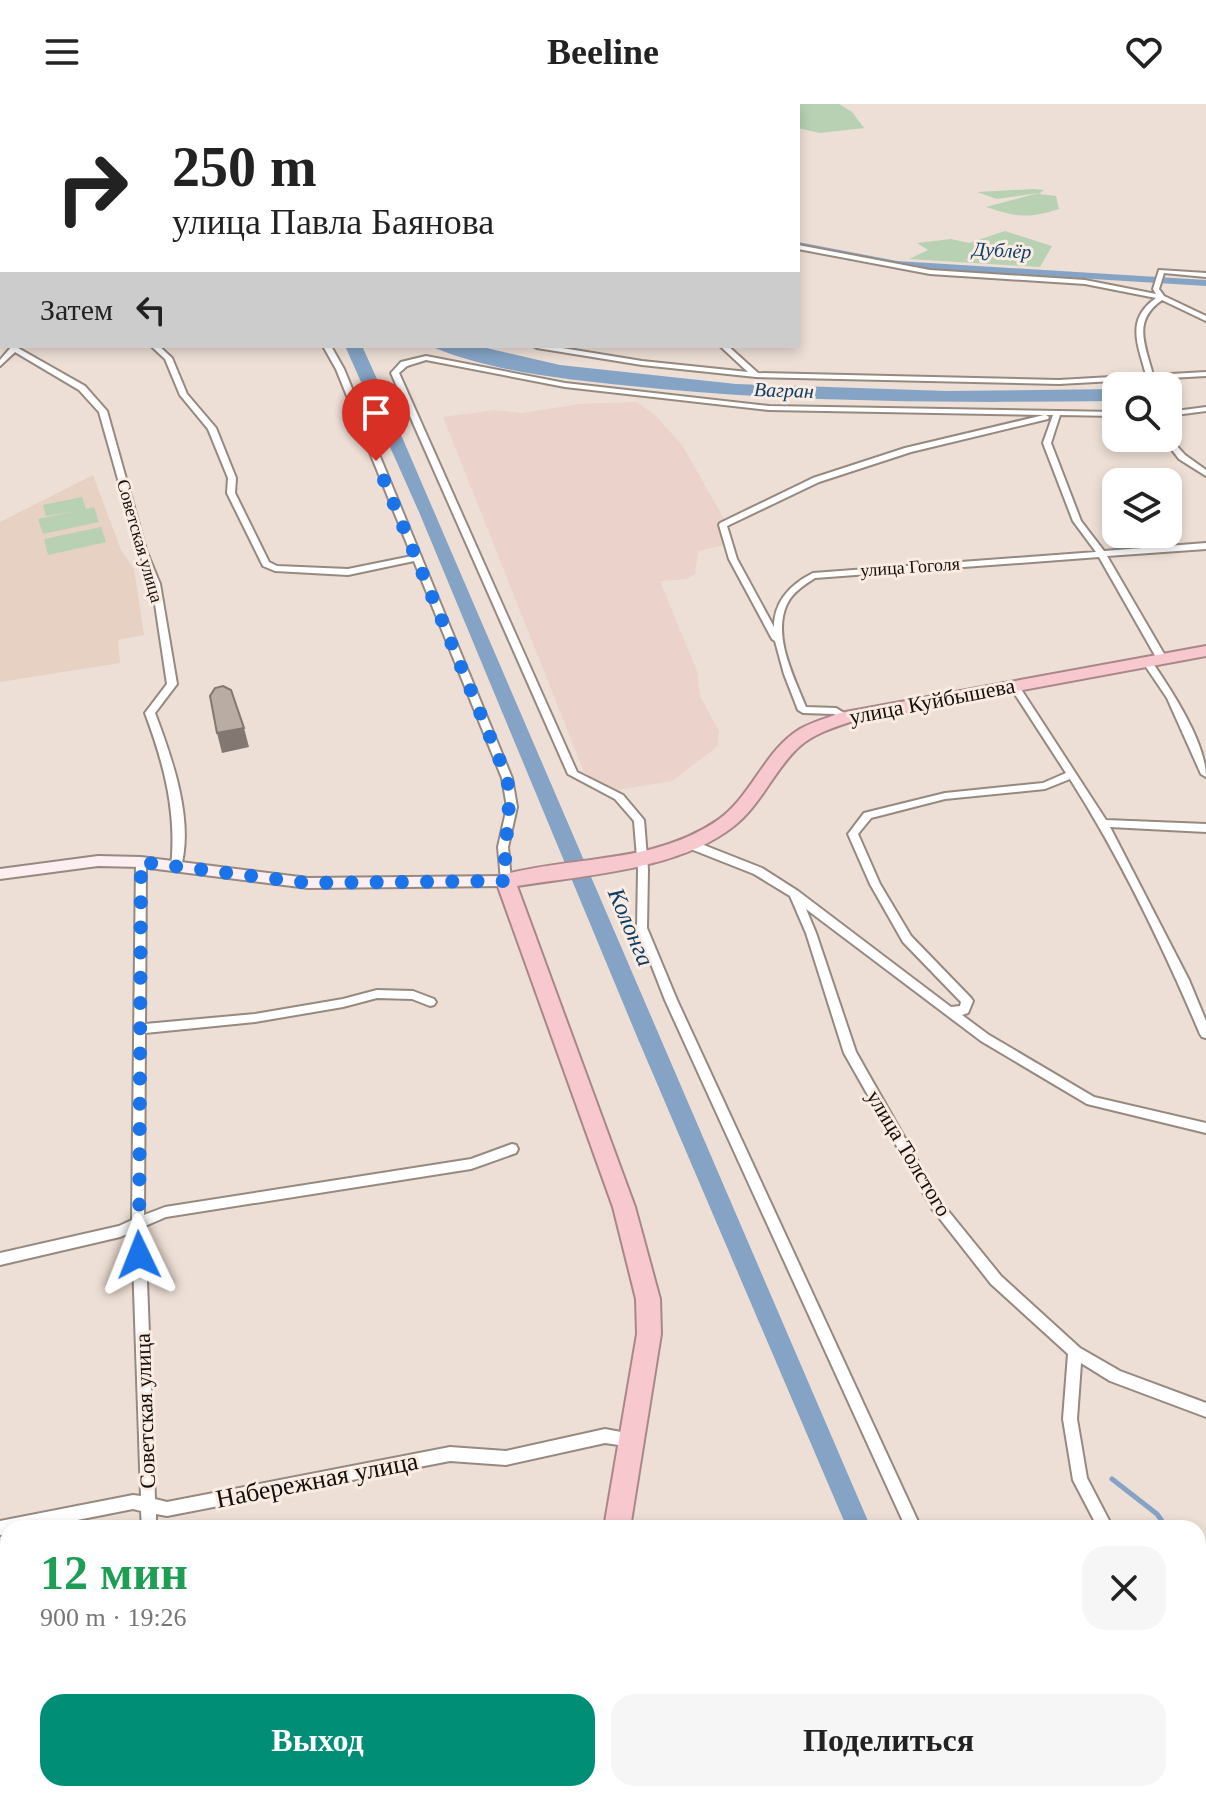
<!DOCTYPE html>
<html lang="ru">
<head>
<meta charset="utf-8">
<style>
  body { margin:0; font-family:Georgia,serif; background:#f6f6f6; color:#222; height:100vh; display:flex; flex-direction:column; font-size:30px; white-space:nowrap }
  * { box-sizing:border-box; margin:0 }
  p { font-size:26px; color:#767676 }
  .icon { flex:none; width:44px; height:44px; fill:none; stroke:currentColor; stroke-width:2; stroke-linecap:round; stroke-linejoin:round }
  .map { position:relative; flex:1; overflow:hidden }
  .sheet { position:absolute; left:0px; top:1416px; width:1206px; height:282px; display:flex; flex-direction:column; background:#fff; border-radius:24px 24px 0 0; box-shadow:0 4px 12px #0003 }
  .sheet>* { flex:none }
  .hud { position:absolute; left:0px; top:0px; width:800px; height:244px; box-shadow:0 4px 12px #0003; background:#fff; color:#222; overflow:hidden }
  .controls { position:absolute; left:1102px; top:268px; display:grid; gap:16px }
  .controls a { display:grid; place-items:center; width:80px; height:80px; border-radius:16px; background:#fff; box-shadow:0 4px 12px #0003; font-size:40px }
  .pin { position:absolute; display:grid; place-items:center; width:68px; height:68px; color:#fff; margin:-82px -34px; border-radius:50% 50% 50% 0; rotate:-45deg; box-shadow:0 0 8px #0007 }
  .pin .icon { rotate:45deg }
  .me { position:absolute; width:88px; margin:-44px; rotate:358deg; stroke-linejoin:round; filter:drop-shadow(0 0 6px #0008) }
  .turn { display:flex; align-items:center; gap:28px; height:168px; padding:0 40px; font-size:36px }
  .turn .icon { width:104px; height:104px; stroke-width:2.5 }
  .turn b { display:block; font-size:56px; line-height:68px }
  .then { display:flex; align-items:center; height:76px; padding:0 40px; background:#0003; gap:16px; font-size:30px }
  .round { display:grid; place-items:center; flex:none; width:84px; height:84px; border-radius:24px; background:#f6f6f6 }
  .head { display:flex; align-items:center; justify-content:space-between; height:136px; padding:0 40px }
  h1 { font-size:48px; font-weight:700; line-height:60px; color:#1e9e55 }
  .action { display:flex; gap:16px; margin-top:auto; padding:16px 40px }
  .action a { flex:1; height:92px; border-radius:24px; background:#008e77; color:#fff; font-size:32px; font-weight:700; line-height:92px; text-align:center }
  .action a+a { background:#f6f6f6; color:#222 }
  header { display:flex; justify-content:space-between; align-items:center; height:104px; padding:0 40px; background:#fff; font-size:36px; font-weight:700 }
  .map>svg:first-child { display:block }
  .built { fill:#e6d1c2 }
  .industrial { fill:#ebd2ca }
  .green { fill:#b7d1b2 }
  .water { fill:#85a4c5 }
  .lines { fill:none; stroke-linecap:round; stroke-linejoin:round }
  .stream { stroke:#85a4c5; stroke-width:5 }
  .canal { fill:#85a4c5; fill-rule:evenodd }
  .street-casing { stroke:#96897f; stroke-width:4 }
  .secondary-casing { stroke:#96897f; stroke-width:4 }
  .highway-casing { stroke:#a8878b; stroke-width:4 }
  .street { fill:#fff; fill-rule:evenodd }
  .secondary { fill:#fdeef1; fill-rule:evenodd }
  .highway { fill:#f8c8cf; fill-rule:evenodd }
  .shaded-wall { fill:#827871 }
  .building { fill:#b9aca2; stroke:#827871; stroke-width:2 }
  .route { stroke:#1a73e8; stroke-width:14; stroke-dasharray:0 25.2 }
  .labels { text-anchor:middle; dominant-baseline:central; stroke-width:6; stroke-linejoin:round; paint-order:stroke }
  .far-street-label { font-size:18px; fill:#140f0c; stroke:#faece2 }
  .far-water-label { font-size:20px; font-style:italic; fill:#0c3d68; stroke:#faece2 }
  .street-label { font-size:22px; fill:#140f0c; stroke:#faece2 }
  .water-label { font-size:24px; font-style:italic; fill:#0c3d68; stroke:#faece2 }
  .near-street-label { font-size:26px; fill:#140f0c; stroke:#faece2 }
</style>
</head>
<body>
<header><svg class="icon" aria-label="menu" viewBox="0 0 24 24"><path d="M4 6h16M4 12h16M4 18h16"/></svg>Beeline<svg class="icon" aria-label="heart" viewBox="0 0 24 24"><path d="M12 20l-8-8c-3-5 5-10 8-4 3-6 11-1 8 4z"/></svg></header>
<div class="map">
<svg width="1206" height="1697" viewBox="0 0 1206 1697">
  <rect width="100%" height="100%" fill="#eddfd5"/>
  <!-- built -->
  <path class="built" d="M93,371l28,75 13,19 10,66 -26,5 2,23 -120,19v-160z"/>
  <!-- industrial -->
  <path class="industrial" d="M637,298l18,13 27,30 46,81 5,17 -35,8 -3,23 -9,5 -26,2 37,90 3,25 19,35 -1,15 -46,35 -61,10 -27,-19 -141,-355 52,-7 27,3 58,-9z"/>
  <!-- green -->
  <path class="green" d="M761,0h78l13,8 12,16 -44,5 -22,-5v-22z
    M1033,85l11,1 -5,4 17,2 3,13c-31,10 -43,8 -73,-2l53,-14 -42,6 -20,-7z
    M1005,127l47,15 -12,21 -131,-8 19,-9 -11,-7 34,-4 18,4z
    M82,393l4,12 8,-2 5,15 -56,12 -5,-15 38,-8 -30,5 -3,-11z
    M101,423l5,15 -58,13 -4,-16z"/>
  <!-- water -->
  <path class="water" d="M345,242h17l15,33 494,1149h-24l-209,-489 -219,-527z
    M430,242h48l82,19 176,19 211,7 169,-2v12c-161,2 -324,2 -485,-15 -67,-7 -139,-14 -201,-40z"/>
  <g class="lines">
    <!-- stream -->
    <path class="stream" d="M1112,1375l45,35 10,14
      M1198,1472l8,12"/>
    <!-- canal -->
    <path class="canal" d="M798,138l99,19 309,19v6l-309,-19 -99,-21z"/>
    <!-- street casing -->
    <g class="street-casing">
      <path id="street" d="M57,0h7l3,2h-7z
        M134,0h7l3,2h-7z
        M150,0h14l5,2h-14z
        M798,141l132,25 155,10 71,14 -3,-5 6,-19 47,3v4l-42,-4 -5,16 5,7 42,20v5l-44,-21c-30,21 -17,44 -9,75l53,-3v4l-147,8 -303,-7 -114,-12 -105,-17 -4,-2h17l92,15 106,11 -28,-26h8l30,27 301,7 87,-5c-8,-31 -21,-55 10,-77l-71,-14 -155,-10 -132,-25z
        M0,144l2,1v4l-2,-1z
        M0,175h2v6h-2z
        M12,242h8l-2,2 67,38 22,25 39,139 14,34 17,100 -22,29c17,45 40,109 25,157h-8l-1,-3c6,-55 -7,-103 -26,-154l22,-29 -15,-100 -14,-34 -39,-138 -20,-22 -64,-38 -15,14v-6z
        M151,242h8l13,12 15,36 29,34 20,50 -1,15 34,69 8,4 71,3 64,-13 -76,-187 -13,-23h8l13,23 168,409 5,29 -9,40 3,34 -1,3 -4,1 -5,-4 -3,-34 9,-40 -5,-29 -88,-217 -66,14 -73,-4 -12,-5 -36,-73 1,-15 -20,-49 -28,-34 -15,-36z
        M426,252l139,27 204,23 347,6v4l-56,-1 -9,28 30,78 23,30 102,-8v6l-99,7 60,103 -5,3 -5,-3 -58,-102 -284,21c-11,7 -22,14 -28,26 -15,32 7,73 19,103l30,1 15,9 -5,3 -12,-6 -31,-1 -5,-3 -14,-36 -9,-33 -3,-2 -43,-80 -10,-34 1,-2 93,-45 92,-30 139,-33 -275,-5 -204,-23 -139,-27 -19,6 -8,7 178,399 46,23 21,25 4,50 -1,58 30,72 244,528h-15l-241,-528 -28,-72 1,-58 -4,-49 -19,-22 -47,-25 -177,-401 10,-11zM1046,311h7l-10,28 30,78 23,31 -283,21c-22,11 -39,28 -39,54l-37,-68 -10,-33 92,-44 92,-30 137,-33 1,-2z
        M1206,303v4l-38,5v-4z
        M1168,332l17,19 21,15v6l-27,-17 -16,-21h5z
        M1147,554l3,1c20,29 56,83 56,118l-5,-3 -34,-76 -25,-37z
        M1014,578l3,1 89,137 100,4v8l-96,-5 79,153 17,41v17l-4,-1 -2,-3c-37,-87 -79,-175 -130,-255l-25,10 -100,10 -74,19 -13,16 22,50 31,52 60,62 2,3 -5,12 -6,2 27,20 105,62 112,26v10l-119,-29 -106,-63 -175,-132 10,24 40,119 85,150 60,74 79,72 40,23 86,32v14l-96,-36 -29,-18 -4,56 10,59 26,50h-15l-25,-48 -10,-61 5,-65 -77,-70 -58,-74 -89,-157 -38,-120 -16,-37 -36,-22 -71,-28 -1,-3 5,-4 4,1 71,28 36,23 153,116 9,-1 1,-4 -58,-60 -33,-58 -22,-50 16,-21 4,-1 77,-19 98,-10 23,-10 -57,-88z
        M141,754l5,4 -1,162 110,-10 88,-15 34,-9 36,1 21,8 2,3 -2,3 -4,1 -18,-7 -35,-1 -34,9 -88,15 -110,11 -1,182 21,-8 306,-48 41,-15 4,1 2,4 -2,4 -45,16 -305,48 -21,9 10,273 12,3 283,-55 56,4 99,-22 32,6 2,5 -2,5 -5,2 -27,-4 -99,22 -56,-4 -283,55 -11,-2v14h-14l-1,-17 -8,-2 -96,19h-29v6l-8,1v-14l133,-26 8,1 -9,-264 -12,5 -120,28v-12l119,-27 13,-6 4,-358z
        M1198,1549l8,4v18l-8,-4z
        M147,1690h16v7h-16z
        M996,1690h16l2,7h-16z
        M1050,1690h20l-3,7h-20z"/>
    </g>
    <!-- secondary casing -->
    <g class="secondary-casing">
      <path id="secondary" d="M98,752l43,1 167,21 198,-2 8,5 -8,5 -198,2 -167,-21 -43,-1 -98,13v-10z"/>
    </g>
    <!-- highway casing -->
    <g class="highway-casing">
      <path id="highway" d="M1206,542v10l-356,66c-18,6 -36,12 -50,24 -26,23 -38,58 -66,80 -55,44 -149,49 -217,60l118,321 25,92 1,35 -31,194h-26l33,-194 -1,-35 -23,-92 -117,-326 3,-5c73,-21 154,-11 219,-56 34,-24 46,-69 82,-91 12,-7 27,-11 40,-16z
        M550,1690h30l-1,7h-30z"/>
    </g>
    <!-- street -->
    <use href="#street" class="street"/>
    <!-- secondary -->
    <use href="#secondary" class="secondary"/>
    <!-- highway -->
    <use href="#highway" class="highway"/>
  </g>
  <!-- shaded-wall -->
  <path class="shaded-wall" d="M244,624l5,19 -27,6 -5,-20z"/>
  <!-- building -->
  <path class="building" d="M223,582l8,4 13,38 -27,5 -7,-37 5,-8z"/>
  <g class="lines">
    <!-- route -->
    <path class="route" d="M139,1151l2,-393 167,21 198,-2c-4,-38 7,-66 1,-103l-131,-317"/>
  </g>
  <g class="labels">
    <!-- far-street labels -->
    <g class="far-street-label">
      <text transform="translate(140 437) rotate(74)">Советская улица</text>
      <text transform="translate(910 463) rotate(-4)">улица Гоголя</text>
    </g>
    <!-- far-water labels -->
    <g class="far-water-label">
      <text transform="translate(1002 146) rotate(3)">Дублёр</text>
      <text transform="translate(784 286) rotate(2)">Вагран</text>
    </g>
    <!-- street labels -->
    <g class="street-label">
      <text transform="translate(932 597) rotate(-11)">улица Куйбышева</text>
      <text transform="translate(909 1049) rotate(59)">улица Толстого</text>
      <text transform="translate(145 1307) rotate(-92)">Советская улица</text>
    </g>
    <!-- water labels -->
    <g class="water-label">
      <text transform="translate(631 823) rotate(67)">Колонга</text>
    </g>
    <!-- near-street labels -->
    <g class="near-street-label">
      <text transform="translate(317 1376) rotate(-11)">Набережная улица</text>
    </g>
  </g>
</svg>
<div class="controls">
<a><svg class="icon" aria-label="search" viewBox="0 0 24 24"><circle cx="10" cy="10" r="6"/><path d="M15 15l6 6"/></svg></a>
<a><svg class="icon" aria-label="layers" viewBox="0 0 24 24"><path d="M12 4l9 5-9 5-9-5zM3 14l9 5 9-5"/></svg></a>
</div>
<div class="pin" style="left:376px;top:357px;background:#d93025"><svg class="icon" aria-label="arrive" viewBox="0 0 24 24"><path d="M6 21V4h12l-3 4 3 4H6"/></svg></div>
<svg class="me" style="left:139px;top:1151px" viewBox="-20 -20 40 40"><path d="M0-17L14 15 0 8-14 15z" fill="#1a73e8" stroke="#fff" stroke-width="4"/></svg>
<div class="hud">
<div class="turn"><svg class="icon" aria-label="right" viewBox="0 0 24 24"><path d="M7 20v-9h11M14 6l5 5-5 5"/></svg><div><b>250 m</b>улица Павла Баянова</div></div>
<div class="then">Затем<svg class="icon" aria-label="left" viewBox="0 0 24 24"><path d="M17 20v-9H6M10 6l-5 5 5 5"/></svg></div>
</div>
<section class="sheet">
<div class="head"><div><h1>12 мин</h1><p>900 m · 19:26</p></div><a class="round"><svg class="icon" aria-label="close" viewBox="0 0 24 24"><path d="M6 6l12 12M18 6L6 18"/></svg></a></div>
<div class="action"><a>Выход</a><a>Поделиться</a></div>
</section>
</div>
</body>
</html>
